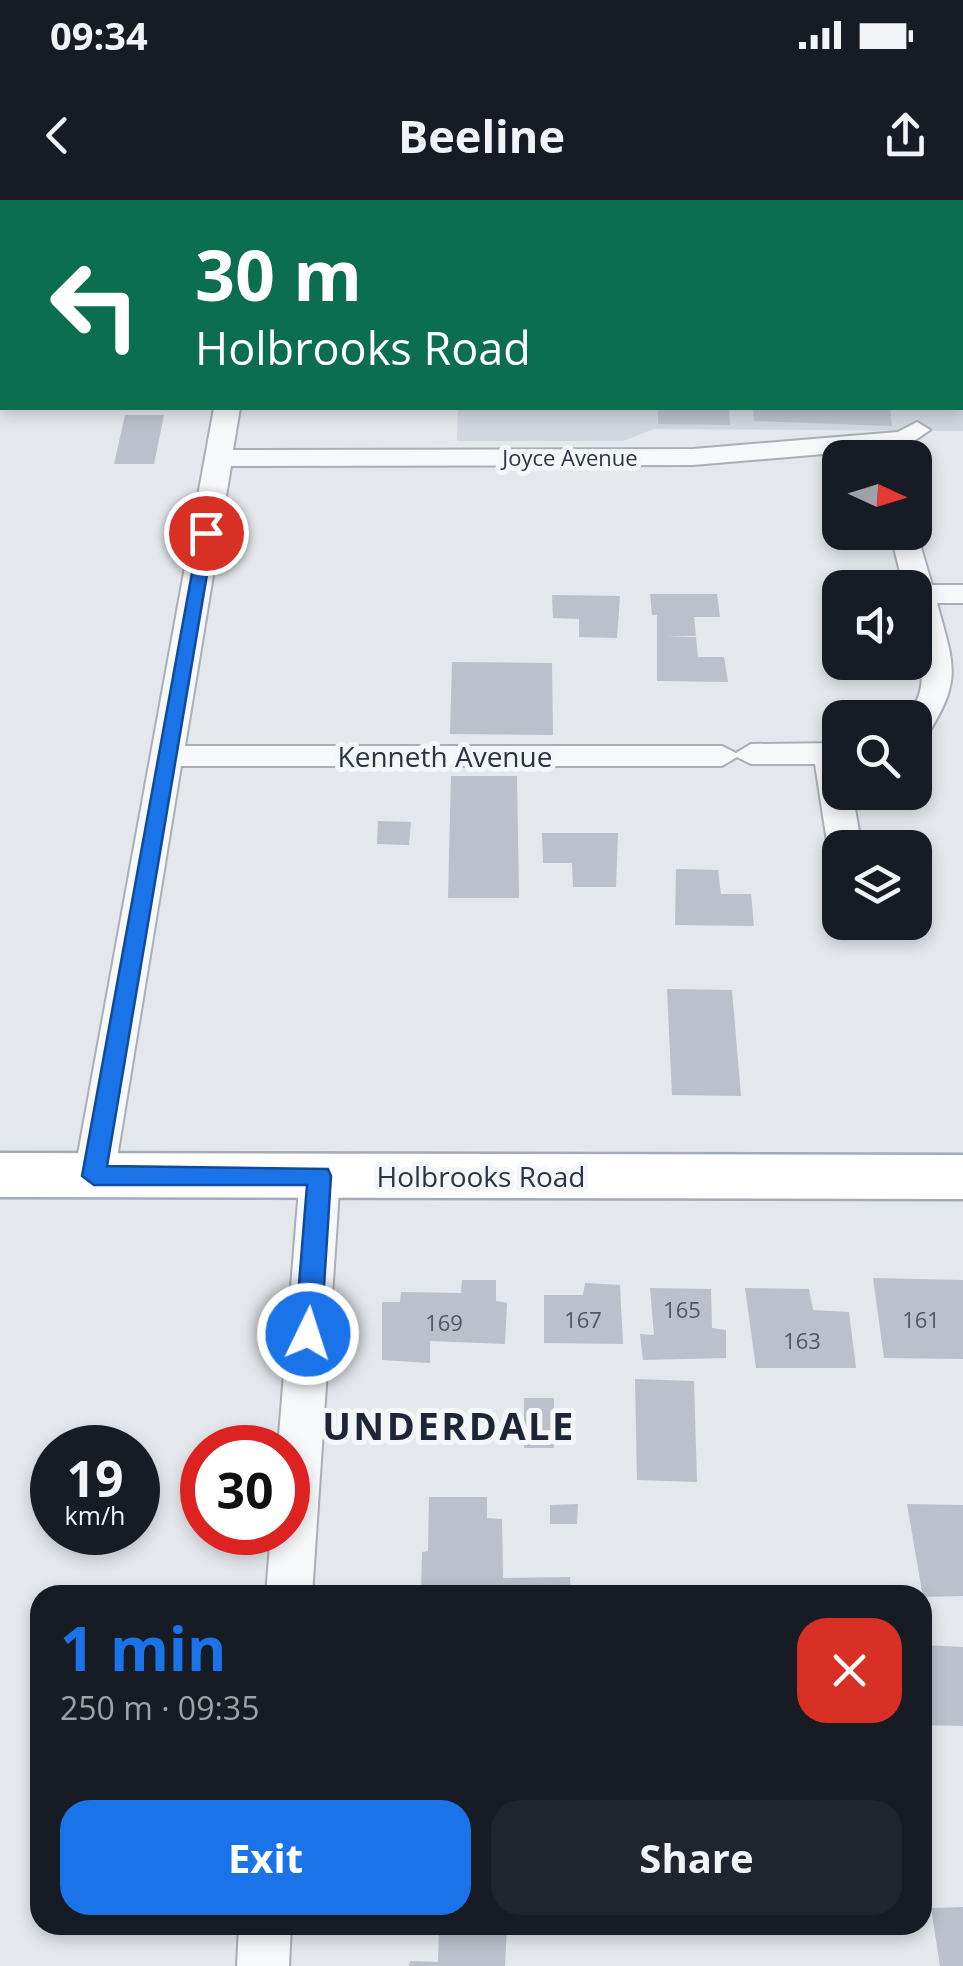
<!DOCTYPE html>
<html lang="en">
<head>
<meta charset="utf-8">
<style>
  body { margin:0; font-family:"Open Sans",sans-serif; background:#20242c; color:#f1f3f6; height:100vh; display:flex; flex-direction:column; font-size:38px; white-space:nowrap }
  * { box-sizing:border-box; margin:0 }
  p { font-size:32px; color:#9ea1a6 }
  .icon { flex:none; width:55px; height:55px; fill:none; stroke:currentColor; stroke-width:2; stroke-linecap:round; stroke-linejoin:round }
  .map { position:relative; flex:1; overflow:hidden }
  .drawer { position:absolute; left:30px; top:1385px; width:902px; height:350px; display:flex; flex-direction:column; background:#171b24; border-radius:30px; box-shadow:0 5px 15px #0003 }
  .drawer>* { flex:none }
  .hud { position:absolute; left:0px; top:0px; width:965px; height:210px; box-shadow:0 5px 15px #0003; background:#0b6e4f; color:#fff; overflow:hidden }
  .needle { width:65px; rotate:94deg }
  .controls { position:absolute; left:822px; top:240px; display:grid; gap:20px }
  .controls a { display:grid; place-items:center; width:110px; height:110px; border-radius:20px; background:#171b24; box-shadow:0 5px 15px #0003; font-size:50px }
  .speed { position:absolute; left:30px; top:1225px; display:flex; gap:20px; font-size:50px; font-weight:700; text-align:center }
  .speed>* { display:grid; place-content:center; width:130px; height:130px; border-radius:50%; background:#171b24; box-shadow:0 5px 15px #0003; line-height:1 }
  .speed small { font-size:25px; font-weight:400 }
  .speed .limit { border:15px solid #d22; background:#fff; color:#111 }
  .pin { position:absolute; display:grid; place-items:center; width:85px; height:85px; color:#fff; margin:-42px; border:5px solid #fff; border-radius:50%; box-shadow:0 2px 10px #0007 }
  .me { position:absolute; width:110px; margin:-55px; rotate:4deg; stroke-linejoin:round; filter:drop-shadow(0 0 8px #0008) }
  .turn { display:flex; align-items:center; gap:35px; height:210px; padding:0 30px; font-size:45px }
  .turn .icon { width:130px; height:130px; stroke-width:2.5 }
  .turn b { display:block; font-size:70px; line-height:85px }
  .round { display:grid; place-items:center; flex:none; width:105px; height:105px; border-radius:30px; background:#20242c }
  .overview { display:flex; align-items:center; justify-content:space-between; height:170px; padding:0 30px }
  h1 { font-size:60px; font-weight:700; line-height:75px; color:#1a73e8 }
  .primary-button { display:flex; gap:20px; margin-top:auto; padding:20px 30px }
  .primary-button a { flex:1; height:115px; border-radius:30px; background:#1a73e8; color:#fff; font-size:40px; font-weight:700; line-height:115px; text-align:center }
  .primary-button a+a { background:#20242c; color:#f1f3f6 }
  .status { display:flex; justify-content:space-between; align-items:center; height:70px; padding:0 50px; background:#171b24; direction:ltr }
  .status svg { height:28px; fill:currentColor }
  header { display:flex; justify-content:space-between; align-items:center; height:130px; padding:0 30px; background:#171b24; font-size:45px; font-weight:700 }
  .map>svg:first-child { display:block }
  .built { fill:#d2d6de }
  .building { fill:#bbc0ca }
  .lines { fill:none; stroke-linecap:round; stroke-linejoin:round }
  .street-casing { stroke:#a9aeb7; stroke-width:4 }
  .primary-casing { stroke:#a3abb8; stroke-width:5 }
  .street { fill:#f7f8fa; fill-rule:evenodd }
  .primary { fill:#fff; fill-rule:evenodd }
  .route { fill:#1a73e8; stroke:#114b97; stroke-width:2.5 }
  .labels { text-anchor:middle; dominant-baseline:central; stroke-width:10; stroke-linejoin:round; paint-order:stroke }
  .far-street-label { font-size:22px; fill:#2b3445; stroke:#f4f6f9 }
  .number-label { font-size:22px; fill:#4f5766 }
  .street-label { font-size:28px; fill:#2b3445; stroke:#f4f6f9 }
  .district-label { font-size:38px; font-weight:bold; letter-spacing:2.5px; fill:#1d2536; stroke:#f4f6f9 }
</style>
</head>
<body>
<div class="status"><b>09:34</b><svg viewBox="0 0 49 12"><path d="M0 12V9h3v3zM5 12V6h3v6zM10 12V3h3v9zM15 12V0h3v12zM26 1h20v11H26zM47 4h2v5h-2z"/></svg></div>
<header><svg class="icon" aria-label="back" viewBox="0 0 24 24"><path d="M15 5l-7 7 7 7"/></svg>Beeline<svg class="icon" aria-label="share" viewBox="0 0 24 24"><path d="M12 15V3M7 8l5-5 5 5M5 13v7h14v-7"/></svg></header>
<div class="map">
<svg width="963" height="1766" viewBox="0 0 963 1766">
  <rect width="100%" height="100%" fill="#e4e7ec"/>
  <!-- built -->
  <path class="built" d="M290,0h673v231l-309,-2 -31,12h-166l1,-33h504v-206z"/>
  <!-- building -->
  <path class="building" d="M658,208l71,1 1,16 -72,-1z
    M753,208h137l2,18 -138,-5z
    M125,215h39l-10,49h-40z
    M650,394h67l3,23h-26l2,19 -31,1h31l2,20h26l4,25 -71,-1v-66h-5z
    M552,395l68,1 -3,42 -38,-1v-18l-26,-1z
    M452,462l100,1 1,72 -103,-1z
    M451,576h66l2,122h-71z
    M378,621l33,1 -2,23 -32,-1z
    M542,633h76l-2,54h-43l-1,-24h-29z
    M676,669l42,1 3,24h30l3,32 -79,-1z
    M667,789l65,1 9,106 -69,-1z
    M873,1078l90,2v79l-79,-1z
    M462,1080h34v21l11,2 -2,41 -75,-3v22l-48,-3v-58h18l1,-10 60,1z
    M585,1083l35,2 3,59 -79,-1v-48h39z
    M650,1088l61,1 1,39 14,2v28l-83,2 -3,-26 14,1z
    M745,1088l64,1 4,21 36,2 7,56h-100z
    M635,1179l59,2 3,101 -60,-2z
    M524,1198h30v50h-30z
    M429,1297h58v21l15,1 1,59 67,-1 1,18h-143v-4l-7,-1 1,-38 6,-1z
    M578,1304l-1,20h-27v-19z
    M907,1304l56,1v91l-40,1z
    M922,1445l41,2v79l-41,-1z
    M963,1707v59h-23l-9,-58z
    M439,1725h68l-2,41h-96l1,-5 28,1z"/>
  <g class="lines">
    <!-- street casing -->
    <g class="street-casing">
      <path id="street" d="M214,208h26l-7,42 460,-1 205,-17 19,-10 13,8 -25,17 -212,18 -462,1 -46,280h537l14,7 15,-9 89,-1v49h12l10,56h-22v10l-12,-10 -13,-84h-64l-14,-7 -15,9h-541l-67,410 -6,11 -14,4 -14,-4 -6,-11z
        M915,327l17,58h31v18h-26c17,63 26,76 -11,134l-11,3v-22h-8c25,-36 11,-51 8,-88 -1,-14 0,-29 0,-42h-11l-14,-56h25z
        M320,961l14,4 6,11 -28,419h-46l5,-63h17v-84h-10l22,-272 6,-11z
        M239,1725h52l-2,41h-52z"/>
    </g>
    <!-- primary casing -->
    <g class="primary-casing">
      <path id="primary" d="M0,953l963,2v44l-963,-2z"/>
    </g>
    <!-- street -->
    <use href="#street" class="street"/>
    <!-- primary -->
    <use href="#primary" class="primary"/>
  </g>
  <!-- route -->
  <path class="route" d="M200,329l14,4 -107,633 221,3 3,7 -10,158 -13,10 -13,-10 12,-149h-213l-12,-9z"/>
  <g class="labels">
    <!-- far-street labels -->
    <g class="far-street-label">
      <text x="570" y="257">Joyce Avenue</text>
    </g>
    <!-- number labels -->
    <g class="number-label">
      <text x="682" y="1109">165</text>
      <text x="583" y="1119">167</text>
      <text x="921" y="1119">161</text>
      <text x="444" y="1122">169</text>
      <text x="802" y="1140">163</text>
    </g>
    <!-- street labels -->
    <g class="street-label">
      <text x="445" y="556">Kenneth Avenue</text>
      <text x="481" y="976">Holbrooks Road</text>
    </g>
    <!-- district labels -->
    <g class="district-label">
      <text x="449" y="1225">UNDERDALE</text>
    </g>
  </g>
</svg>
<div class="controls">
<a><svg class="needle" viewBox="-14 -14 28 28"><path d="M0-13l5 13h-10z" fill="#e53935"/><path d="M0 13l5-13h-10z" fill="#9ea1a6"/></svg></a>
<a><svg class="icon" aria-label="sound" viewBox="0 0 24 24"><path d="M4 9h4l5-4v14l-5-4H4zM17 9q2 3 0 6"/></svg></a>
<a><svg class="icon" aria-label="search" viewBox="0 0 24 24"><circle cx="10" cy="10" r="6"/><path d="M15 15l6 6"/></svg></a>
<a><svg class="icon" aria-label="layers" viewBox="0 0 24 24"><path d="M12 4l9 5-9 5-9-5zM3 14l9 5 9-5"/></svg></a>
</div>
<div class="speed"><div>19<small>km/h</small></div><div class="limit">30</div></div>
<div class="pin" style="left:206px;top:333px;background:#d93025"><svg class="icon" aria-label="arrive" viewBox="0 0 24 24"><path d="M6 21V4h12l-3 4 3 4H6"/></svg></div>
<svg class="me" style="left:308px;top:1134px" viewBox="-20 -20 40 40"><circle r="17" fill="#1a73e8" stroke="#fff" stroke-width="3"/><path d="M0-11L8 9 0 5-8 9z" fill="#fff"/></svg>
<div class="hud">
<div class="turn"><svg class="icon" aria-label="left" viewBox="0 0 24 24"><path d="M17 20v-9H6M10 6l-5 5 5 5"/></svg><div><b>30 m</b>Holbrooks Road</div></div>
</div>
<section class="drawer">
<div class="overview"><div><h1>1 min</h1><p>250 m · 09:35</p></div><a class="round" style="background:#d93025;color:#fff"><svg class="icon" aria-label="close" viewBox="0 0 24 24"><path d="M6 6l12 12M18 6L6 18"/></svg></a></div>
<div class="primary-button"><a>Exit</a><a>Share</a></div>
</section>
</div>
</body>
</html>
